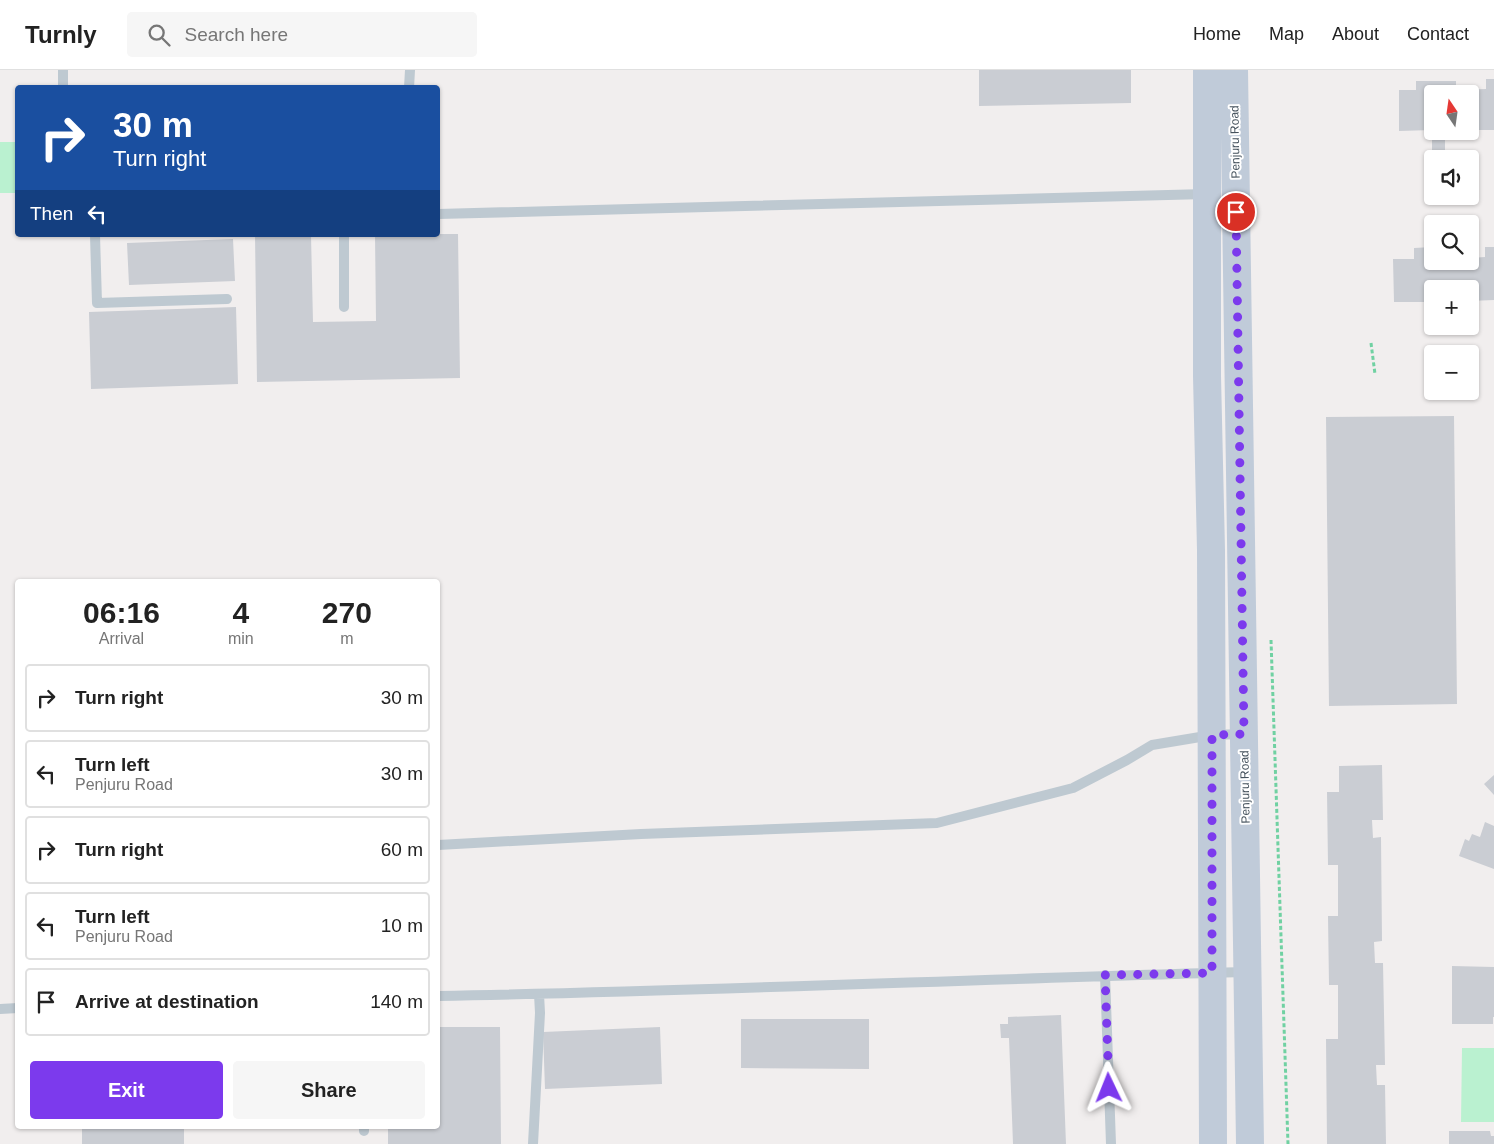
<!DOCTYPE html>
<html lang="en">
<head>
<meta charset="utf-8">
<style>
  body { margin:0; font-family:Arial,sans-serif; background:#f6f6f6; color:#222; height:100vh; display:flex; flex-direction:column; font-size:19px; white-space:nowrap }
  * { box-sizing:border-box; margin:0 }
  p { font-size:16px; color:#767676 }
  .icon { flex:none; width:28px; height:28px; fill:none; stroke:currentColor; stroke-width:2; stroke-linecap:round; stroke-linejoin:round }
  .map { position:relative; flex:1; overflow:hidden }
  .sheet { position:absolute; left:15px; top:509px; width:425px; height:550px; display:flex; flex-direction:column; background:#fff; border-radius:5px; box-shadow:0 1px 4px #0004 }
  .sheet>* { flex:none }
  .guide { position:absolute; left:15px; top:15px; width:425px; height:152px; border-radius:5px; box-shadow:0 1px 4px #0004; background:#1a4fa0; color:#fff; overflow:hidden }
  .needle { width:32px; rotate:347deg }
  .tools { position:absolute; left:1424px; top:15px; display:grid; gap:10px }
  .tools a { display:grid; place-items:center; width:55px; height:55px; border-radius:5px; background:#fff; box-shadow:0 1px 4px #0004; font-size:25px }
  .pin { position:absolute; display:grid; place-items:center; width:42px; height:42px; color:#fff; margin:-21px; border:2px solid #fff; border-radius:50%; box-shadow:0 1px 5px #0007 }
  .me { position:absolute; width:55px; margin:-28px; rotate:358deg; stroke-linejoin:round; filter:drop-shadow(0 0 4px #0008) }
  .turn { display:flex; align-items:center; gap:18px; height:105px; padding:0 15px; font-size:22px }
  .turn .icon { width:65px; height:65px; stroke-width:2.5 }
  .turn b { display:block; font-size:35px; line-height:42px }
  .then { display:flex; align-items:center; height:48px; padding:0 15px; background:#0003; gap:10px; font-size:19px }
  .eta { display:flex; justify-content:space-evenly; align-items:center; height:85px; text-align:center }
  .eta b { font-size:30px; font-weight:800; line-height:35px }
  .cta { display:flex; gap:10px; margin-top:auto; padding:10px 15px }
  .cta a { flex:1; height:58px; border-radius:5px; background:#7c3aed; color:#fff; font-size:20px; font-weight:800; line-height:58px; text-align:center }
  .cta a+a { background:#f6f6f6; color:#222 }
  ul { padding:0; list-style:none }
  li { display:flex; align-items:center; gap:15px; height:68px; margin:0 10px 8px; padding:0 5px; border:2px solid #e0e0e0; border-radius:5px }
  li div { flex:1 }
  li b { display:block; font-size:19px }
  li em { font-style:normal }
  header { display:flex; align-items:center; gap:30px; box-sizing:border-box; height:70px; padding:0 25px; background:#fff; border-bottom:1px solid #e0e0e0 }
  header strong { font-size:24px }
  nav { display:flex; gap:28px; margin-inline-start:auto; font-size:18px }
  .search { width:350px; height:45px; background:#f6f6f6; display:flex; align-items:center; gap:12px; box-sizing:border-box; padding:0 18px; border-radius:5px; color:#767676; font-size:19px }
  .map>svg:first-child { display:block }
  .green { fill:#baf1d0 }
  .building { fill:#cacdd3 }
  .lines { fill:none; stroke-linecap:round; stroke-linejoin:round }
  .path { stroke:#70d1a2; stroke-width:3; stroke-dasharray:4 2.5; stroke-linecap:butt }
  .lane { stroke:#bec9d1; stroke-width:10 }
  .secondary { stroke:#c0cbd9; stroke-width:28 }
  .route { stroke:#7c3aed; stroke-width:9; stroke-dasharray:0 16.2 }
  .labels { text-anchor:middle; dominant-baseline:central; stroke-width:4; stroke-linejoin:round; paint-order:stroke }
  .street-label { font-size:12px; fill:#45525d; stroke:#fff }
</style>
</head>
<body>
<header>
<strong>Turnly</strong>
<div class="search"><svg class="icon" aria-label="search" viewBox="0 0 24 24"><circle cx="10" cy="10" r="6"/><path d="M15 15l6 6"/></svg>Search here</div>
<nav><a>Home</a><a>Map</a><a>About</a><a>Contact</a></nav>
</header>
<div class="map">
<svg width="1494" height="1074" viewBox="0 0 1494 1074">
  <rect width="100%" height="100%" fill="#f1eeee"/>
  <!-- green -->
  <path class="green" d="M0,72h17v51h-17z
    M1462,978h32v74h-33z"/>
  <!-- building -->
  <path class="building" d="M979,0h152v33l-152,3z
    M1486,9h8v51h-24v-36h-38v36l-33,1v-41h17v-9h40v9l30,-1z
    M1432,61h13v24h-13z
    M438,164h20l2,144 -203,4 -2,-147h56l2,87 63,-1 -1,-86z
    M233,169l2,42 -106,4 -2,-42z
    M1432,177v14h38v-3l15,-1v-10h9v53l-24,1v-12h-38v34h-2l-1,-21h-35l-1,-43h21v-11z
    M236,237l2,77 -147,5 -2,-77z
    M1454,346l3,288 -128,2 -3,-289z
    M1382,695l1,55h-11l1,18 8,-1 1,104 -8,1 1,21h8l2,102h-9l1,20h8l1,59h-59l-1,-105h12v-54h-9l-1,-69h10v-51h-10l-1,-73h12v-26z
    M1494,705v20l-10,-11z
    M1485,752l9,4v43l-35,-13 6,-17 4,2 3,-7 8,3z
    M1452,896l42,1v50h-1v7h-41z
    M1061,945l5,129h-53l-4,-106h-8l-1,-14h8v-7z
    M741,949h128v50l-128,-1z
    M438,957h62l1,117h-113v-18h50z
    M660,957l2,57 -117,5 -2,-57z
    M82,1056h102v18h-102z
    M1449,1061h41l1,5h3v8h-45z"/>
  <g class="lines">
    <!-- path -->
    <path class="path" d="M1371,273l4,31
      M1271,570l17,504"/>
    <!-- lane -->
    <path class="lane" d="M63,0v18
      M409,18l1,-18
      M438,144l768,-20
      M95,165l2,68 130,-4
      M344,165v72
      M438,775l203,-11 296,-11 136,-35 54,-28 25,-15 60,-10 30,-1
      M1105,905l6,169
      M438,926c269,-5 539,-17 809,-24
      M0,939l18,-1
      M364,1061v-5
      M533,1074l7,-131 -1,-19"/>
    <!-- secondary -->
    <path class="secondary" d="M1207,0v306l4,174 2,594
      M1234,0l16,1074"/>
  </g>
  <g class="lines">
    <!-- route -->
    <path class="route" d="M1109,1018l-4,-113 107,-2v-238l32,-1 -8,-522"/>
  </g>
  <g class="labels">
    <!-- street labels -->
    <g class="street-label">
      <text transform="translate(1235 72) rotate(-91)">Penjuru Road</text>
      <text transform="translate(1245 717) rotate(-91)">Penjuru Road</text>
    </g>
  </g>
</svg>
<div class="tools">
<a><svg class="needle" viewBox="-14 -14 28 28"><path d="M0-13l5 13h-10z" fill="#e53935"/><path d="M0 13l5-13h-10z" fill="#767676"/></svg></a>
<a><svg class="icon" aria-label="sound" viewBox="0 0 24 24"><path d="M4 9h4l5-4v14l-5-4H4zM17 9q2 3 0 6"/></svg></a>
<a><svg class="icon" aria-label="search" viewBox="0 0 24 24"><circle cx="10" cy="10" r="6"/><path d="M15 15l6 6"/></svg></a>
<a>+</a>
<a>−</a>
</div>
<div class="pin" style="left:1236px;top:142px;background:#d93025"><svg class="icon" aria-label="arrive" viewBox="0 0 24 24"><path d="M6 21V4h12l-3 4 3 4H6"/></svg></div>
<svg class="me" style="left:1109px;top:1018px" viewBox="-20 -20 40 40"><path d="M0-17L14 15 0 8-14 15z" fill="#7c3aed" stroke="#fff" stroke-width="4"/></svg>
<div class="guide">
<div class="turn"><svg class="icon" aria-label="right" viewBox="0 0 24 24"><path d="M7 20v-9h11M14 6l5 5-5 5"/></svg><div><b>30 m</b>Turn right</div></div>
<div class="then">Then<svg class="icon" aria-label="left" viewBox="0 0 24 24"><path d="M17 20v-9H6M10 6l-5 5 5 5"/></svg></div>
</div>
<section class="sheet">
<div class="eta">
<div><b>06:16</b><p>Arrival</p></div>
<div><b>4</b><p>min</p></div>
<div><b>270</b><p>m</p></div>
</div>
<ul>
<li><svg class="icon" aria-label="right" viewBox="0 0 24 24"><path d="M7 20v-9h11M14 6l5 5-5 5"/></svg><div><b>Turn right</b></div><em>30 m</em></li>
<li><svg class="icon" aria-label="left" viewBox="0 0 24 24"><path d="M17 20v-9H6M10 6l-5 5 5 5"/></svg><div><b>Turn left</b><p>Penjuru Road</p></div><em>30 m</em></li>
<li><svg class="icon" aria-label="right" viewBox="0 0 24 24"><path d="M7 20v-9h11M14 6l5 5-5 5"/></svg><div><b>Turn right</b></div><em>60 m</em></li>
<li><svg class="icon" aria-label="left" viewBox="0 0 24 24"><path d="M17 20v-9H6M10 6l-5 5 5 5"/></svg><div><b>Turn left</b><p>Penjuru Road</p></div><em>10 m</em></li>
<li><svg class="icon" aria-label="arrive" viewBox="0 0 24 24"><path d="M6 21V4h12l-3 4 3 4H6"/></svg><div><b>Arrive at destination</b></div><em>140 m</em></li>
</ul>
<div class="cta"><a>Exit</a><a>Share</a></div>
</section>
</div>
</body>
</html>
